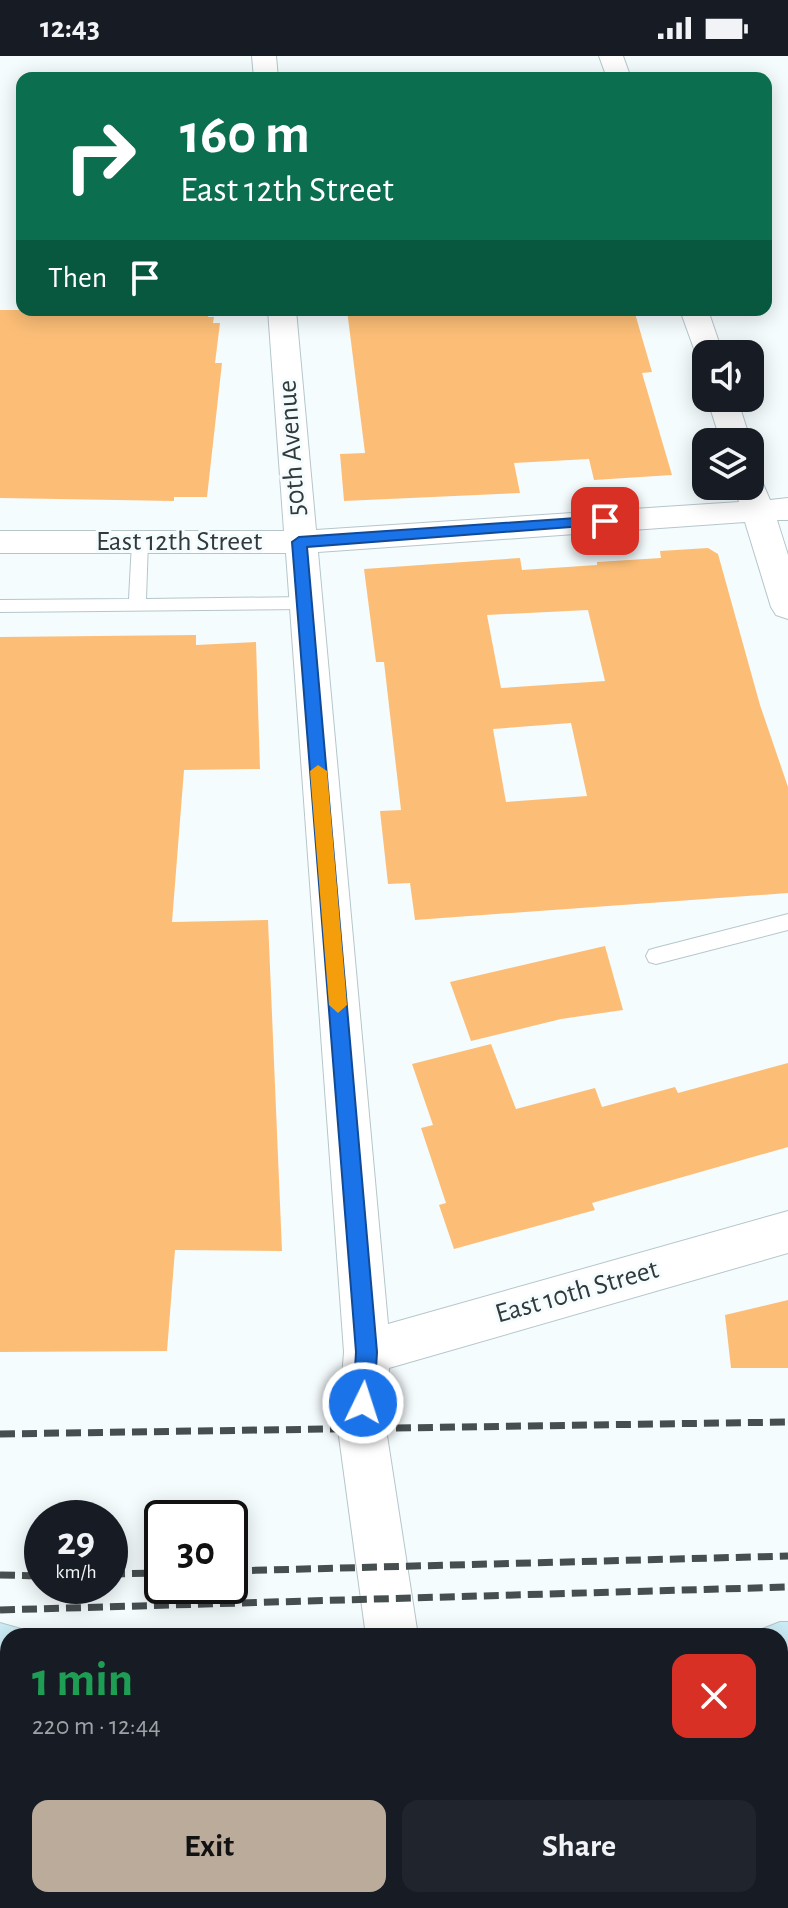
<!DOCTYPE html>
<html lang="en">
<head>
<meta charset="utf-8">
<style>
  body { margin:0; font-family:"Alegreya Sans",sans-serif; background:#20242c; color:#f1f3f6; height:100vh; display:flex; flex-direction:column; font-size:30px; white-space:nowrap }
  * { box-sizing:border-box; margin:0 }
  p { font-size:26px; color:#9ea1a6 }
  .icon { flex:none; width:44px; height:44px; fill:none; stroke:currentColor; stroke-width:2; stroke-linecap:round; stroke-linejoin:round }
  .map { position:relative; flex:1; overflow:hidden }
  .drawer { position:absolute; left:0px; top:1572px; width:788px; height:280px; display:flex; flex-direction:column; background:#171b24; border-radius:24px 24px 0 0; box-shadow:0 4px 20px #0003 }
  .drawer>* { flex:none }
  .hud { position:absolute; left:16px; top:16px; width:756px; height:244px; border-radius:16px; box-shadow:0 4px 20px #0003; background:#0b6e4f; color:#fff; overflow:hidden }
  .fabs { position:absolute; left:692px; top:284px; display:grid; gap:16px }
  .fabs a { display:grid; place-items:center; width:72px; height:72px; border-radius:16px; background:#171b24; box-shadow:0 4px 20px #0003; font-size:40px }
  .speed { position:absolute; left:24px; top:1444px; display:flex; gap:16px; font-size:40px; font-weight:700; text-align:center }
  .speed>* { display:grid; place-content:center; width:104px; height:104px; border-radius:50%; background:#171b24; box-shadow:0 4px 20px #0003; line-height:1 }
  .speed small { font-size:20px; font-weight:400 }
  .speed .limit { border:4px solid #111; border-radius:12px; background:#fff; color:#111 }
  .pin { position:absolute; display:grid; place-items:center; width:68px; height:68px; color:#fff; margin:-34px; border-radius:16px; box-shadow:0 4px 12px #0006 }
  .me { position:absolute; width:88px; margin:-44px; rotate:4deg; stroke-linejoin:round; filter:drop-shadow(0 0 6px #0008) }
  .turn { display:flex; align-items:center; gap:28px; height:168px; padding:0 32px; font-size:36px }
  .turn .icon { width:104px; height:104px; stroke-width:2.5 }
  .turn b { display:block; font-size:56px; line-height:68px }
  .then { display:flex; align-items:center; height:76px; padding:0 32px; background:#0003; gap:16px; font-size:30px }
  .round { display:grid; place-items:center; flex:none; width:84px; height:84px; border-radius:16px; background:#20242c }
  .headline { display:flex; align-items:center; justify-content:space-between; height:136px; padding:0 32px }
  h1 { font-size:48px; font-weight:600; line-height:60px; color:#1e9e55 }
  .action { display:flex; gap:16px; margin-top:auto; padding:16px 32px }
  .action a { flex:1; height:92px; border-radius:16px; background:#baab9b; color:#111; font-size:32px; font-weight:600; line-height:92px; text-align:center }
  .action a+a { background:#20242c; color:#f1f3f6 }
  .status { display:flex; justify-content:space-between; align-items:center; height:56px; padding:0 40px; background:#171b24; direction:ltr }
  .status svg { height:22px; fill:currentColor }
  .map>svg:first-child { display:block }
  .building { fill:#fcbe77; fill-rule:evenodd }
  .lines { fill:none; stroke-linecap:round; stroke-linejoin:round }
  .service-casing { stroke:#b5c6cb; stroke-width:2 }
  .minor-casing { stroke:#b5c6cb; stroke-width:2 }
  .secondary-casing { stroke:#b5c6cb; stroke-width:2 }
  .service { fill:#fff; fill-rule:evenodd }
  .minor { fill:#fff; fill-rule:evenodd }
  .secondary { fill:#ccedf6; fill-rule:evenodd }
  .rail { stroke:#474e50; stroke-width:7; stroke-dasharray:15 7; stroke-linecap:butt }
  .route { fill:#1a73e8; stroke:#114b97; stroke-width:2 }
  .slow { fill:#f59e0b }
  .labels { text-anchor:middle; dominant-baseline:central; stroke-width:6; stroke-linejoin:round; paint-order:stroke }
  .street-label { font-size:28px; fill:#32393b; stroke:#f5fcfe }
</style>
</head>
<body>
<div class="status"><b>12:43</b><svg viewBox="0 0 49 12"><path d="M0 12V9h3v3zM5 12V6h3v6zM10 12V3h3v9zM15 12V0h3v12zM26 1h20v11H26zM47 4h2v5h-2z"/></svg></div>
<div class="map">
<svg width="788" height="1852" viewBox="0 0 788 1852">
  <rect width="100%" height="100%" fill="#f5fcfe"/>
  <!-- building -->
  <path class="building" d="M0,254h209l-1,7h6l-1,6h7l-5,40h7l-15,134h-33v4l-174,-3z
    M347,254h287l18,62 -10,1 30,102 -78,5 -5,-21 -75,4 6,30 -176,8 -4,-47 25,-1z
    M708,492l10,6 42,151 28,82v106l-373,27 -5,-37 -22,1 -8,-73 21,-1 -17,-148h-8l-12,-93 156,-11 2,12 75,-5v-3l64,-4 -1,-7zM588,554l17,71 -104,7 -14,-73zM571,667l16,73 -81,6 -13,-73z
    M196,579v10l60,-3 4,127 -76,1 -12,152 96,-2 14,331 -107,-1 -8,101 -167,1v-715z
    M605,890l18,64 -62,9 -90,22 -21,-59z
    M491,988l25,65 79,-21 7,19 73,-20 3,6 110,-30v84l-196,56 3,7 -141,39 -15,-44 7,-2 -25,-75 12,-3 -21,-61z
    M788,1244v68h-57l-6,-53z"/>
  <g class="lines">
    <!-- service casing -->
    <g class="service-casing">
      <path id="service" d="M140,481l8,5 -2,57 158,-2 8,6 -8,6 -304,3v-12l129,-1 3,-57z
        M788,858v16l-132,34 -7,-2 -3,-6 3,-6 7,-2z"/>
    </g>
    <!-- minor casing -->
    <g class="minor-casing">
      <path id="minor" d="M252,0h24l2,22h-24z
        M599,0h24l8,22h-24z
        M268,254h28l20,220 423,-28 -5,-16h16v-10l11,3 9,21 18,-2v22h-11l11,35v64l-12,-4 -5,-8 -26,-85 -427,30 70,772 400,-113v42l-399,115 -3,61 32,207h-52l-28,-207 6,-77 -58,-799h-286v-22h284z
        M680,254h28l15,44h-17v8l-8,-2z
        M707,342h30l14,44 -1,2 -29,-2z
        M385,1844h56l1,8h-56z"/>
    </g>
    <!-- secondary casing -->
    <g class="secondary-casing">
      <path id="secondary" d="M780,1566h8v56h-8v-42h-23l3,-6z
        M0,1567l28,8 2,5h-22v43h-8z"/>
    </g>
    <!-- service -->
    <use href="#service" class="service"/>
    <!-- minor -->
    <use href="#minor" class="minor"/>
    <!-- secondary -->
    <use href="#secondary" class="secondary"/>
    <!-- rail -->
    <path class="rail" d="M0,1378l788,-12
      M230,1515l558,-15
      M110,1518l52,-1
      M0,1519l42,1
      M0,1554l788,-23"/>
  </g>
  <!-- route -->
  <path class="route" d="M605,460l7,5 -2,3 -303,23 70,805 -3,51 -3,8 -8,3 -7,-3 -3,-8 3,-51 -64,-810 7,-5z"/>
  <!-- slow -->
  <path class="slow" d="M318,709l9,6 20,234 -9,8 -9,-8 -19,-234z"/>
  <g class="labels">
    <!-- street labels -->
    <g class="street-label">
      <text transform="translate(292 392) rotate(-94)">50th Avenue</text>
      <text x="179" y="486">East 12th Street</text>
      <text transform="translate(577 1236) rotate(-16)">East 10th Street</text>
    </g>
  </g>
</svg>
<div class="fabs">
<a><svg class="icon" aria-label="sound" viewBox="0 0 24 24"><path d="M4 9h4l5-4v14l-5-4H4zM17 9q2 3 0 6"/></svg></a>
<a><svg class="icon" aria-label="layers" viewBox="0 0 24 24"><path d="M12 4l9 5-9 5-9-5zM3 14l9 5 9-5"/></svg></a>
</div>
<div class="speed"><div>29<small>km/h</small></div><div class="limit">30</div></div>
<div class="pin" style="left:605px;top:465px;background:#d93025"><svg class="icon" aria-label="arrive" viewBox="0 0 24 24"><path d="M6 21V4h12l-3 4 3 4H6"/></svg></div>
<svg class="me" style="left:363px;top:1347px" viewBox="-20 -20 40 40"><circle r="17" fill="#1a73e8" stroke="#fff" stroke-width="3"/><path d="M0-11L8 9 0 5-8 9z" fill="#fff"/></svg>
<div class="hud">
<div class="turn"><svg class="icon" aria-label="right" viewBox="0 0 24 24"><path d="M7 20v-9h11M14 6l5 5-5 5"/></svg><div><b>160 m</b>East 12th Street</div></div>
<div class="then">Then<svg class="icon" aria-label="arrive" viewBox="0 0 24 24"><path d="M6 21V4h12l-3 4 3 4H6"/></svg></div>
</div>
<section class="drawer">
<div class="headline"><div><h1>1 min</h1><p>220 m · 12:44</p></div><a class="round" style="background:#d93025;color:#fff"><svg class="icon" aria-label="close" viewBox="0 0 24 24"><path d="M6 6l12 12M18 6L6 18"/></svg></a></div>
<div class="action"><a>Exit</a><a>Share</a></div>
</section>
</div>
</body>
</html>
